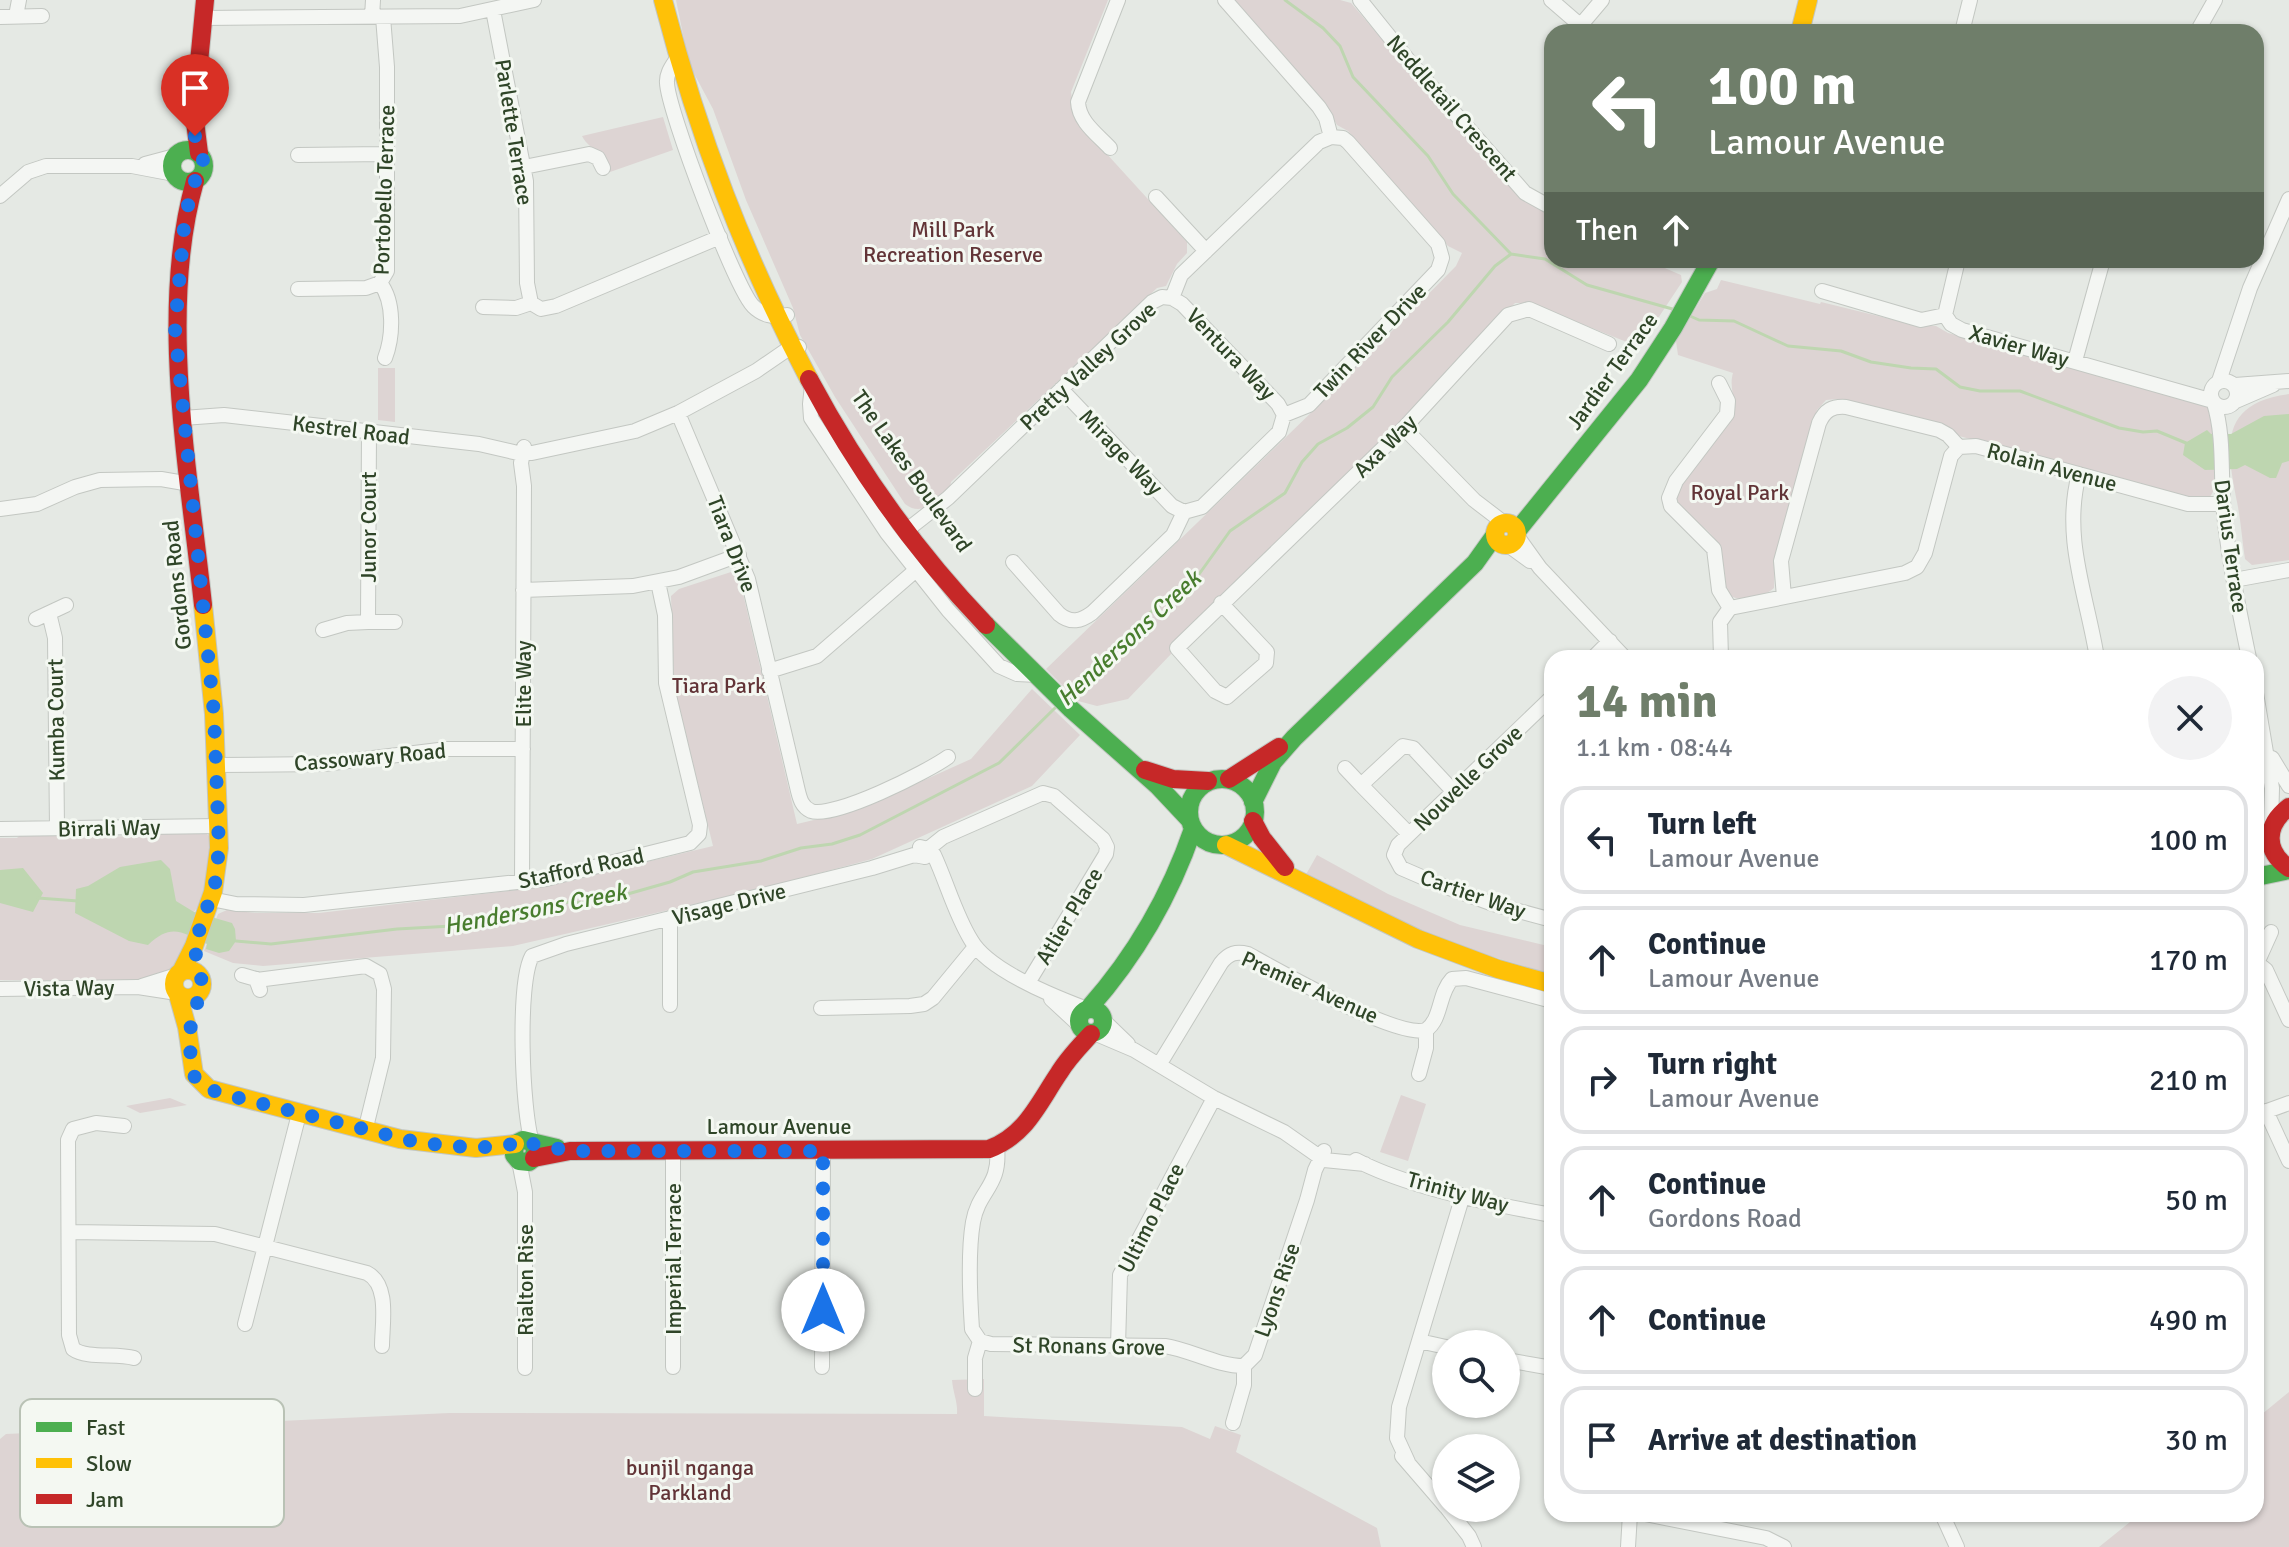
<!DOCTYPE html>
<html lang="en">
<head>
<meta charset="utf-8">
<style>
  body { margin:0; font-family:Signika,sans-serif; background:#f2f2f3; color:#1f2937; height:100vh; display:flex; flex-direction:column; font-size:30px; white-space:nowrap }
  * { box-sizing:border-box; margin:0 }
  p { font-size:26px; color:#747a83 }
  .icon { flex:none; width:44px; height:44px; fill:none; stroke:currentColor; stroke-width:2; stroke-linecap:round; stroke-linejoin:round }
  .map { position:relative; flex:1; overflow:hidden }
  .sheet { position:absolute; left:1544px; top:650px; width:720px; height:872px; display:flex; flex-direction:column; background:#fff; border-radius:24px; box-shadow:0 2px 6px #0004 }
  .sheet>* { flex:none }
  .guide { position:absolute; left:1544px; top:24px; width:720px; height:244px; border-radius:24px; box-shadow:0 2px 6px #0004; background:#6f7e6a; color:#fff; overflow:hidden }
  .tools { position:absolute; left:1432px; top:1330px; display:grid; gap:16px }
  .tools a { display:grid; place-items:center; width:88px; height:88px; border-radius:50%; background:#fff; box-shadow:0 2px 6px #0004; font-size:40px }
  .pin { position:absolute; display:grid; place-items:center; width:68px; height:68px; color:#fff; margin:-82px -34px; border-radius:50% 50% 50% 0; rotate:-45deg; box-shadow:0 0 8px #0007 }
  .pin .icon { rotate:45deg }
  .me { position:absolute; width:88px; margin:-44px; rotate:0deg; stroke-linejoin:round; filter:drop-shadow(0 0 6px #0008) }
  .turn { display:flex; align-items:center; gap:28px; height:168px; padding:0 32px; font-size:36px }
  .turn .icon { width:104px; height:104px; stroke-width:2.5 }
  .turn b { display:block; font-size:56px; line-height:68px }
  .then { display:flex; align-items:center; height:76px; padding:0 32px; background:#0003; gap:16px; font-size:30px }
  .round { display:grid; place-items:center; flex:none; width:84px; height:84px; border-radius:42px; background:#f2f2f3 }
  .headline { display:flex; align-items:center; justify-content:space-between; height:136px; padding:0 32px }
  h1 { font-size:48px; font-weight:700; line-height:60px; color:#6f7e6a }
  ul { padding:0; list-style:none }
  li { display:flex; align-items:center; gap:24px; height:108px; margin:0 16px 12px; padding:0 16px; border:4px solid #e0e1e3; border-radius:24px }
  li div { flex:1 }
  li b { display:block; font-size:30px }
  li em { font-style:normal }
  .map>svg:first-child { display:block }
  .green { fill:#ddd4d3 }
  .water { fill:#bed6b0 }
  .lines { fill:none; stroke-linecap:round; stroke-linejoin:round }
  .stream { stroke:#bed6b0; stroke-width:3 }
  .street-casing { stroke:#c3c7c2; stroke-width:16 }
  .fast-casing { stroke:#c3c7c2; stroke-width:20 }
  .slow-casing { stroke:#c3c7c2; stroke-width:20 }
  .jam-casing { stroke:#c3c7c2; stroke-width:20 }
  .street { stroke:#f4f6f3; stroke-width:14 }
  .fast { stroke:#4caf50; stroke-width:18 }
  .slow { stroke:#ffc107; stroke-width:18 }
  .jam { stroke:#c62828; stroke-width:18 }
  .route { stroke:#1a73e8; stroke-width:14; stroke-dasharray:0 25.2 }
  .labels { text-anchor:middle; dominant-baseline:central; stroke-width:6; stroke-linejoin:round; paint-order:stroke }
  .street-label { font-size:22px; fill:#2f4528; stroke:#f4f8f2 }
  .park-label { font-size:22px; fill:#623437; stroke:#f4f8f2 }
  .water-label { font-size:24px; font-style:italic; fill:#487d2e; stroke:#f4f8f2 }
  .key { fill:#f4f8f2; stroke:#b9c2b5; stroke-width:2 }
  .key-label { font-size:22px; fill:#2f4528 }
</style>
</head>
<body>
<div class="map">
<svg width="2289" height="1547" viewBox="0 0 2289 1547">
  <rect width="100%" height="100%" fill="#e5e9e4"/>
  <!-- green -->
  <path class="green" d="M676,0h432l-37,92 4,27 112,123v11l-10,11 -11,22 -9,2 -206,194 -1,6c-14,12 -27,30 -45,16l-70,-107 -35,-62 -7,-27 -47,-108 -33,-91 -24,-45z
    M1232,0h108l11,3 149,173 21,21 31,21v42h94l35,15 1,7 -43,65 -109,-44h-15l-113,118 -230,228v4l-44,46 -31,7 -19,-5 -32,-32 272,-263 138,-140 6,-13 -14,-7 -100,-115 -11,-6 -9,-16z
    M663,117l10,33 -63,22c-4,-23 -20,-20 -28,-36z
    M1721,280l99,24 1,-2 98,24h17l12,7 259,71 3,2 5,36v46l-5,9 -13,3 -238,-64 -43,-18 -79,-19 -11,1 -9,10 -42,150 -1,28c-7,7 -18,8 -28,10 -32,6 -18,-38 -29,-56 -11,-18 -36,-26 -41,-46l4,-10 54,-75c1,-14 -5,-25 -1,-38l-55,-18 -2,-14 29,-48 12,-4z
    M378,368h17v54l-17,-2z
    M2289,394v166l-37,5 -7,-6c-3,-19 -4,-38 -8,-57 -11,-55 -18,-99 52,-108z
    M731,572l9,9 57,243 63,-15 111,-50 61,-70 48,46 -48,51 -160,73 -108,29 -251,58 -250,20 -30,-3 -29,-12 14,-37 9,-4 30,3h62l223,-26 171,-41 -39,-158 -3,-92 8,-7z
    M145,832l61,1 5,5 -8,66c-14,7 -18,27 -15,42l-13,22 -25,13 -150,-1v-142h17l4,-4 66,-1 3,4 49,-1z
    M1317,855l71,39 72,31 92,22v27l-123,-36 -125,-60z
    M1401,1095l25,9 -18,57 -28,-9z
    M170,1098l17,7 -47,8 -14,-7z
    M984,1379v37l198,11 28,12 5,-13 26,9 -5,17 141,76 4,19h-1381v-108l6,-5 443,-21 508,1c1,-12 -4,-21 -5,-34z
    M2289,1392v155h-190l41,-33h116v-95z"/>
  <!-- water -->
  <path class="water" d="M2289,414v47l-7,2 -6,15h-6l-25,-13 -8,4 -32,1 -22,-15 2,-12 22,-13 4,4h20l33,-18z
    M161,860l9,9 6,32 18,11 38,11 3,6 1,12 -7,10 -10,2 -13,-4 1,-5c-25,-12 -36,-21 -59,1l-19,-4 -54,-28 1,-24 12,-3 32,-19z
    M23,868l20,25 -10,19 -33,-9v-33z"/>
  <g class="lines">
    <!-- stream -->
    <path class="stream" d="M1285,0l38,28 17,18 13,31 75,79 25,38 58,60
      M1690,316l9,4 35,1 54,25 53,5 30,11 40,6 25,1 24,18 20,4h40l99,37 24,4 14,-1 29,12
      M1068,694l85,-84 39,-26 38,-53 55,-38 17,-31 16,-18 29,-16 26,-21 19,-30 56,-55 47,-56 16,-12 34,5 42,26 89,25
      M38,898l40,3
      M236,941l35,3 126,-15 55,-3 69,-12 32,-12 43,1 74,-21 23,-10 68,-11 40,-13 31,-4 28,-9 139,-72 58,-57"/>
    <!-- street casing -->
    <g class="street-casing">
      <path id="street" d="M1225,0l94,107 7,11 5,19 12,1 5,4 90,102 4,14 -4,12 -129,135 -25,10
        M1360,0l49,61 116,132 27,15
        M1551,0l37,32
        M493,10l33,171 1,102 4,20 10,6 15,-3 164,-69
        M16,16l3,-16
        M0,17l42,-1
        M372,17l1,-17
        M383,17l4,50v204l-7,12c15,19 13,54 5,75
        M203,18l257,-2 74,-16
        M1580,26l22,-26
        M1962,32l8,-32
        M2197,32l18,-32
        M679,55c-5,9 -13,17 -12,28 1,28 68,204 86,223 9,9 22,13 34,9
        M1110,148c-13,-14 -31,-26 -32,-46l40,-102
        M298,155l88,-1
        M145,164l30,-8
        M524,167l65,-13 9,4 5,10
        M0,196l28,-24 18,-6h86l42,8
        M1156,197l50,54
        M298,289l68,-1 14,-5
        M1822,291l99,29 24,-5 6,9 11,6 251,71
        M1172,298l10,6 96,100 6,11
        M483,307l33,1 15,-5
        M1945,315l13,-55
        M2075,361l28,-101
        M2211 394a13 13 0 1 1 26 0a13 13 0 1 1-26 0Z
        M2219,381l31,-93 39,-89
        M1719,383l9,18 -1,13 -51,67 -7,17 2,8 43,43 5,41 11,18
        M812,385l-2,19 1,14 76,115 61,77 51,56 18,8 20,1
        M2235,385l54,-4
        M1061,389l111,117 12,6
        M2236,401l37,-16
        M2214,403c11,35 6,74 10,110 5,49 15,97 25,145
        M678,413l70,166 50,212c2,8 4,16 13,20 23,8 116,-39 137,-54
        M183,418l41,-3 255,29 39,9h14l103,-22 43,-18 78,-42 32,-22 11,-2
        M1404,428l70,72 30,23
        M2079,474c-17,64 8,121 18,184
        M0,509l37,-5 38,-17 25,-7 61,-1 29,5
        M1184,512l18,-5 77,-75 5,-17
        M907,530l41,-32 204,-196 10,-5 10,1 9,-23 138,-133 12,-5
        M1517,536l23,32 85,90
        M1508,545l22,16
        M1013,562l46,52c12,10 22,7 33,-1l81,-78 11,-23
        M2234,580l55,-10
        M523,590l110,-4 46,-9 60,-22
        M1784,597l-3,-36 38,-138c6,-13 13,-17 27,-16l93,23 9,5 11,12
        M1221,603l46,49 -1,11 -39,34 -12,-6 -38,-43 227,-220 104,-113 21,-6 80,35
        M1730,608l175,-35 12,-6 8,-14 26,-97 8,-9 17,-1 212,58h35
        M49,613l6,25 2,190
        M36,619l30,-14
        M368,622h27
        M323,630l24,-7 21,-1 1,-190
        M1593,658l17,-17
        M1721,658l-1,-36 10,-14
        M769,671l48,-15 99,-86
        M2256,693l16,95 -1,37
        M1552,697l-154,148 -4,10 7,13 37,16 55,20 59,16
        M2272,758l17,28
        M217,765l107,-1 123,-15h76
        M1345,768l16,17
        M0,829l219,-3
        M1409,834l-48,-49 42,-39 10,2 41,44
        M920,847l8,2 6,6c13,28 21,59 37,85 17,30 84,57 116,69
        M925,857l3,-8 15,-12 100,-44 11,3 49,43 4,8 -1,7 -78,129
        M522,882l2,-396 -3,-23 3,-16
        M211,899l25,5 68,1 242,-26 144,-36 9,-9 1,-9 -34,-142 -1,-68 -7,-33
        M670,918v87
        M532,956l34,-12 306,-76 42,-13 11,2
        M2256,962l10,8 23,50
        M2257,963l14,-31
        M242,975l14,4 4,11
        M257,980l109,-14 14,8 4,15 -1,69 -18,73
        M142,986l35,-11
        M0,989l138,-2 39,6
        M1051,999l27,25
        M821,1008l89,-2 14,-2 9,-6 42,-51
        M1103,1020l25,24
        M1094,1033l40,17 80,48 70,34 40,28 41,4
        M1159,1065l62,-102c8,-10 15,-12 27,-9 29,16 150,85 178,76
        M1419,1074l7,-26v-18c16,-11 12,-36 26,-51l14,-1 86,23
        M2266,1111l23,50
        M2256,1115l33,-12
        M124,1126l-28,-3 -23,6 -5,11 1,195 4,14c14,10 43,4 61,9
        M532,1142c-10,-31 -15,-159 0,-186
        M673,1150v217
        M1356,1160c51,27 139,45 196,55
        M519,1161l6,31v176
        M69,1232l146,2 152,39c23,12 15,51 15,73
        M245,1324l54,-210
        M980,1341l11,3 174,2c26,4 52,20 79,20
        M1419,1341l27,6
        M1118,1346l2,-71 94,-177
        M1506,1360l46,8
        M822,1367l1,-216
        M975,1389v-31l5,-17 -8,-12c-2,-30 -4,-78 1,-107 6,-33 28,-35 24,-75
        M1233,1423l11,-38v-19l11,-11 52,-155 8,-30 9,-19
        M1402,1456l44,51
        M1408,1462l-11,-24 2,-31 64,-212
        M1447,1508l22,28 5,11
        M1645,1514l121,24 18,9
        M1942,1514l15,33
        M1628,1547l2,-33"/>
    </g>
    <!-- fast casing -->
    <g class="fast-casing">
      <path id="fast" d="M172 166a16 16 0 1 1 32 0a16 16 0 1 1-32 0Z
        M1517,531l122,-151 34,-52 38,-68
        M986,625l85,84 87,77 31,33
        M1189 812a33 33 0 1 1 66 0a33 33 0 1 1-66 0Z
        M1253,802l20,-40 21,-24 181,-175 20,-28
        M2256,877l33,-7
        M1089,1008c47,-53 81,-112 104,-179
        M1079 1021a12 12 0 1 1 24 0a12 12 0 1 1-24 0Z
        M535,1147l-1,11 -5,4 -10,-1 -5,-6 1,-11 8,-4 34,8"/>
    </g>
    <!-- slow casing -->
    <g class="slow-casing">
      <path id="slow" d="M663,0c35,135 81,256 146,379
        M1800,32l8,-32
        M1495 534a11 11 0 1 1 22 0a11 11 0 1 1-22 0Z
        M1226,845l192,94 80,30 54,15
        M174 984a14 14 0 1 1 28 0a14 14 0 1 1-28 0Z
        M181,972l13,-26 19,-54 6,-44 -5,-134 -11,-109
        M178,995l9,32 7,47 15,15 191,50 76,9 39,-4"/>
    </g>
    <!-- jam casing -->
    <g class="jam-casing">
      <path id="jam" d="M199,153l-5,-39 11,-114
        M195,181c-37,130 -6,291 8,424
        M809,379c47,88 108,174 177,246
        M1145,770l28,9 35,2
        M1229,779l50,-32
        M2289,807c-24,18 -25,44 0,61
        M1253,821l9,17 23,29
        M534,1158l36,-7 419,-2c37,-14 49,-45 70,-76 9,-15 21,-27 32,-39"/>
    </g>
    <!-- street -->
    <use href="#street" class="street"/>
    <!-- fast -->
    <use href="#fast" class="fast"/>
    <!-- slow -->
    <use href="#slow" class="slow"/>
    <!-- jam -->
    <use href="#jam" class="jam"/>
  </g>
  <g class="lines">
    <!-- route -->
    <path class="route" d="M195,136l10,30 -3,9 -7,6 -10,35 -10,113 39,385 5,134 -4,36 -21,62 9,41 -11,30 -3,23 4,35 10,11 16,7 201,50 56,5 39,-4 11,-4 7,4 37,7h253v159"/>
  </g>
  <g class="labels">
    <!-- street labels -->
    <g class="street-label">
      <text transform="translate(1452 108) rotate(49)">Neddletail Crescent</text>
      <text transform="translate(514 132) rotate(81)">Parlette Terrace</text>
      <text transform="translate(384 190) rotate(-88)">Portobello Terrace</text>
      <text transform="translate(1370 341) rotate(-46)">Twin River Drive</text>
      <text transform="translate(2019 346) rotate(16)">Xavier Way</text>
      <text transform="translate(1231 354) rotate(46)">Ventura Way</text>
      <text transform="translate(1088 366) rotate(-43)">Pretty Valley Grove</text>
      <text transform="translate(1612 371) rotate(-54)">Jardier Terrace</text>
      <text transform="translate(351 430) rotate(7)">Kestrel Road</text>
      <text transform="translate(1385 446) rotate(-45)">Axa Way</text>
      <text transform="translate(1121 452) rotate(46)">Mirage Way</text>
      <text transform="translate(2052 467) rotate(15)">Rolain Avenue</text>
      <text transform="translate(912 471) rotate(55)">The Lakes Boulevard</text>
      <text transform="translate(368 527) rotate(-90)">Junor Court</text>
      <text transform="translate(732 544) rotate(69)">Tiara Drive</text>
      <text transform="translate(2231 546) rotate(82)">Darius Terrace</text>
      <text transform="translate(177 585) rotate(-96)">Gordons Road</text>
      <text transform="translate(523 684) rotate(-90)">Elite Way</text>
      <text transform="translate(56 720) rotate(-91)">Kumba Court</text>
      <text transform="translate(370 757) rotate(-5)">Cassowary Road</text>
      <text transform="translate(1468 778) rotate(-44)">Nouvelle Grove</text>
      <text transform="translate(109 828) rotate(-1)">Birrali Way</text>
      <text transform="translate(581 868) rotate(-12)">Stafford Road</text>
      <text transform="translate(1473 894) rotate(19)">Cartier Way</text>
      <text transform="translate(729 904) rotate(-14)">Visage Drive</text>
      <text transform="translate(1069 916) rotate(-59)">Atlier Place</text>
      <text transform="translate(1310 987) rotate(24)">Premier Avenue</text>
      <text transform="translate(69 988) rotate(-1)">Vista Way</text>
      <text x="779" y="1126">Lamour Avenue</text>
      <text transform="translate(1458 1192) rotate(15)">Trinity Way</text>
      <text transform="translate(1151 1218) rotate(-63)">Ultimo Place</text>
      <text transform="translate(673 1259) rotate(-90)">Imperial Terrace</text>
      <text transform="translate(525 1280) rotate(-90)">Rialton Rise</text>
      <text transform="translate(1277 1290) rotate(-71)">Lyons Rise</text>
      <text transform="translate(1089 1346) rotate(1)">St Ronans Grove</text>
    </g>
    <!-- park labels -->
    <g class="park-label">
      <text x="953" y="229">Mill Park<tspan x="953" dy="25">Recreation Reserve</tspan></text>
      <text x="1740" y="492">Royal Park</text>
      <text x="719" y="685">Tiara Park</text>
      <text x="690" y="1467">bunjil nganga<tspan x="690" dy="25">Parkland</tspan></text>
    </g>
    <!-- water labels -->
    <g class="water-label">
      <text transform="translate(1129 638) rotate(-43)">Hendersons Creek</text>
      <text transform="translate(535 909) rotate(-11)">Hendersons Creek</text>
    </g>
  </g>
  <!-- legend -->
  <rect x="20" y="1399" width="264" height="128" rx="12" class="key"/>
  <rect x="36" y="1422" width="36" height="10" fill="#4caf50"/>
  <rect x="36" y="1458" width="36" height="10" fill="#ffc107"/>
  <rect x="36" y="1494" width="36" height="10" fill="#c62828"/>
  <g class="key-label">
    <text x="86" y="1435">Fast</text>
    <text x="86" y="1471">Slow</text>
    <text x="86" y="1507">Jam</text>
  </g>
</svg>
<div class="tools">
<a><svg class="icon" aria-label="search" viewBox="0 0 24 24"><circle cx="10" cy="10" r="6"/><path d="M15 15l6 6"/></svg></a>
<a><svg class="icon" aria-label="layers" viewBox="0 0 24 24"><path d="M12 4l9 5-9 5-9-5zM3 14l9 5 9-5"/></svg></a>
</div>
<div class="pin" style="left:195px;top:136px;background:#d93025"><svg class="icon" aria-label="arrive" viewBox="0 0 24 24"><path d="M6 21V4h12l-3 4 3 4H6"/></svg></div>
<svg class="me" style="left:823px;top:1310px" viewBox="-20 -20 40 40"><circle r="19" fill="#fff"/><path d="M0-13L10 11 0 6-10 11z" fill="#1a73e8"/></svg>
<div class="guide">
<div class="turn"><svg class="icon" aria-label="left" viewBox="0 0 24 24"><path d="M17 20v-9H6M10 6l-5 5 5 5"/></svg><div><b>100 m</b>Lamour Avenue</div></div>
<div class="then">Then<svg class="icon" aria-label="ahead" viewBox="0 0 24 24"><path d="M12 20V5M6 11l6-6 6 6"/></svg></div>
</div>
<section class="sheet">
<div class="headline"><div><h1>14 min</h1><p>1.1 km · 08:44</p></div><a class="round"><svg class="icon" aria-label="close" viewBox="0 0 24 24"><path d="M6 6l12 12M18 6L6 18"/></svg></a></div>
<ul>
<li><svg class="icon" aria-label="left" viewBox="0 0 24 24"><path d="M17 20v-9H6M10 6l-5 5 5 5"/></svg><div><b>Turn left</b><p>Lamour Avenue</p></div><em>100 m</em></li>
<li><svg class="icon" aria-label="ahead" viewBox="0 0 24 24"><path d="M12 20V5M6 11l6-6 6 6"/></svg><div><b>Continue</b><p>Lamour Avenue</p></div><em>170 m</em></li>
<li><svg class="icon" aria-label="right" viewBox="0 0 24 24"><path d="M7 20v-9h11M14 6l5 5-5 5"/></svg><div><b>Turn right</b><p>Lamour Avenue</p></div><em>210 m</em></li>
<li><svg class="icon" aria-label="ahead" viewBox="0 0 24 24"><path d="M12 20V5M6 11l6-6 6 6"/></svg><div><b>Continue</b><p>Gordons Road</p></div><em>50 m</em></li>
<li><svg class="icon" aria-label="ahead" viewBox="0 0 24 24"><path d="M12 20V5M6 11l6-6 6 6"/></svg><div><b>Continue</b></div><em>490 m</em></li>
<li><svg class="icon" aria-label="arrive" viewBox="0 0 24 24"><path d="M6 21V4h12l-3 4 3 4H6"/></svg><div><b>Arrive at destination</b></div><em>30 m</em></li>
</ul>
</section>
</div>
</body>
</html>
